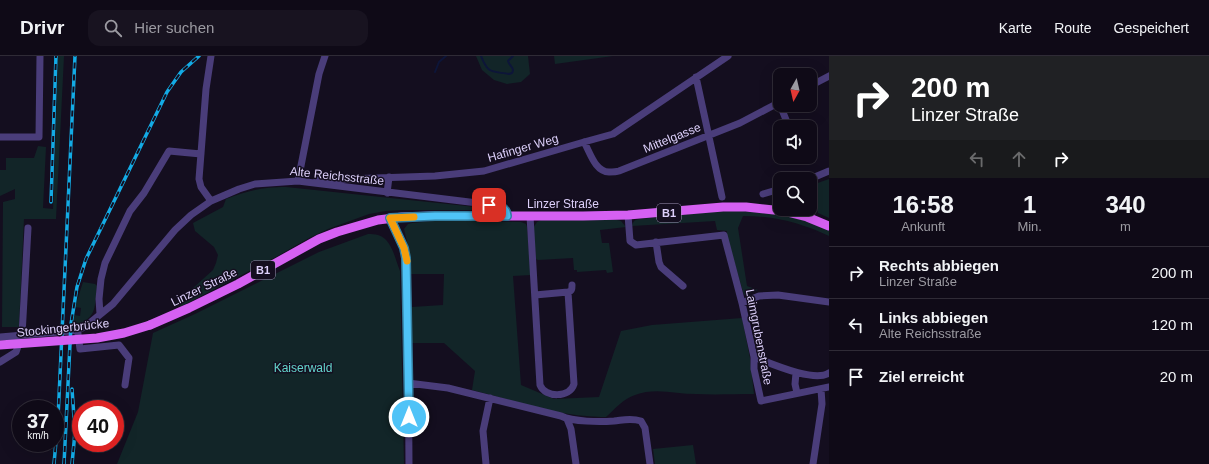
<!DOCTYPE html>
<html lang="de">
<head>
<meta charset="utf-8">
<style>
  body { margin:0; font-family:Arial,sans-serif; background:#181320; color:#f1f3f6; height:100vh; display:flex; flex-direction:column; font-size:15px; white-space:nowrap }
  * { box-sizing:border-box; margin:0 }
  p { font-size:13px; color:#9b9aa1 }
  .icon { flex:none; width:22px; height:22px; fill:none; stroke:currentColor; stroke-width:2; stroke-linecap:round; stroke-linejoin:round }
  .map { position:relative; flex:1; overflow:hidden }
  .side { display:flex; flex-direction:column; background:#0f0a17; width:380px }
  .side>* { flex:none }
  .top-card { background:#202124; color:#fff; overflow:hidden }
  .needle { width:26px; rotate:188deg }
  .buttons { position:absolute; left:773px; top:12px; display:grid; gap:8px }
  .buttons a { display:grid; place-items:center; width:44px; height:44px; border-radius:8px; background:#0f0a17; box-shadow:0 4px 16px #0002,0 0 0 1px #2f2b36; font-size:20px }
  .speed { position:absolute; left:12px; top:344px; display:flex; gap:8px; font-size:20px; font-weight:700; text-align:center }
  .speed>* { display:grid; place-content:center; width:52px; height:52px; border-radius:50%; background:#0f0a17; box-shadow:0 4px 16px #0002,0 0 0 1px #2f2b36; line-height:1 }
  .speed small { font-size:10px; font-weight:400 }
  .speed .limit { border:6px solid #d22; background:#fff; color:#111 }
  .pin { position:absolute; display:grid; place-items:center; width:34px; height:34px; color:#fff; margin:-17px; border-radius:8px; box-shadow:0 2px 6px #0006 }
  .me { position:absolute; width:44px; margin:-22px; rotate:0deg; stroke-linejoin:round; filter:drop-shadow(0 0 3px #0008) }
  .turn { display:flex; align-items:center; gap:14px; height:84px; padding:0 16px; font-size:18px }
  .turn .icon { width:52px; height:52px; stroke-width:2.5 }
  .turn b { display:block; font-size:28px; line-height:34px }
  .lanes { display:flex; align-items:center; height:38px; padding:0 16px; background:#0003; justify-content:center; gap:20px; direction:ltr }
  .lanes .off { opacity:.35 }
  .eta { display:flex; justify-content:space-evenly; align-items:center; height:68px; text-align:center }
  .eta b { font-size:24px; font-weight:800; line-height:28px }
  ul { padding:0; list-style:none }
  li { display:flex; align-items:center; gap:12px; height:52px; padding:0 16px; border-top:1px solid #2f2b36 }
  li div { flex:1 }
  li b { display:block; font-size:15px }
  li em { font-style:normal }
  header { display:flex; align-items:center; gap:24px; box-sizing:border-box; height:56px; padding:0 20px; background:#0f0a17; border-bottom:1px solid #2f2b36 }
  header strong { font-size:19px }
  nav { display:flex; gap:22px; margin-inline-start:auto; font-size:14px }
  .search { width:280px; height:36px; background:#181320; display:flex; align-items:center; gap:10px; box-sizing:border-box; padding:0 14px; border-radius:12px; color:#9b9aa1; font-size:15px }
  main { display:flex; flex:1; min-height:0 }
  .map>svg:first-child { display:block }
  .green { fill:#122528 }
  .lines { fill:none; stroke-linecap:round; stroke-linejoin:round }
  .stream { stroke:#0d1539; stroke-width:2 }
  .minor { stroke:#4a3d7a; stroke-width:7 }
  .major { stroke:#d560f2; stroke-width:9 }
  .rail-casing { stroke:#13abe5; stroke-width:3.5 }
  .rail { stroke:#140e1f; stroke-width:2; stroke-dasharray:6; stroke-linecap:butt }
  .major-bridge { stroke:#d560f2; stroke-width:9 }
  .route-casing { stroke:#337fa1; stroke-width:10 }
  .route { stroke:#4fc3f7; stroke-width:7 }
  .slow { stroke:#f59e0b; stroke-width:7 }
  .labels { text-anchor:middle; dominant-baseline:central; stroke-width:3; stroke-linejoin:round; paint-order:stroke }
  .shield { fill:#140e1f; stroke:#a196b9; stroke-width:1 }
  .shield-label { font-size:11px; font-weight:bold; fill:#ddd0fb }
  .street-label { font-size:12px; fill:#ddd0fb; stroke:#140e1f }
  .park-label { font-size:12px; fill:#63d5cc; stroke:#140e1f }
</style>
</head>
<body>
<header>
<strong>Drivr</strong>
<div class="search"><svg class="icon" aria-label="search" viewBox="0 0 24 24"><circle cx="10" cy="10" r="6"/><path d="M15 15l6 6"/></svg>Hier suchen</div>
<nav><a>Karte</a><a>Route</a><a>Gespeichert</a></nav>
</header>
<main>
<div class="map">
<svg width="829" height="408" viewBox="0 0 829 408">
  <rect width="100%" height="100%" fill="#140e1f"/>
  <!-- green -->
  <path class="green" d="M58,0h6l-8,163h-32l-5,108h-17l1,-125 12,-3v-10l-15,7v-26h6v-12h28l4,-12 8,1 -3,61 10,1z
    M476,0h52l2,18 -9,8 -14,2 -13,-4 -12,-10z
    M554,0h59l-58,8z
    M829,123v39l-11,-5 -6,-28z
    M286,131l190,20v3h-73l-17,1 -17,3 -41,15 -19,9 -35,20 -94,49 2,-9 31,-28 3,-7 2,-8 -4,-8 -19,-16 -2,-8 30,-16 3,-8c22,-8 36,-12 60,-12z
    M734,154l48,5 24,6 23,9v6c-28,-13 -54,-20 -86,-20l-5,12 9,58 11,4 -14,5 -17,-58v-6l-10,-1 -2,-9 -83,5c1,-4 2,-6 7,-7z
    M444,164l77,2 5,2 1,3 4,48 -18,1 8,109 33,14 45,-2 22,-66 31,-6 90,-7 8,40 4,36c-19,0 -39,1 -58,0 -20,0 -41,-7 -61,1 -12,4 -20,14 -29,22h-5c-44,-1 -86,-16 -129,-27l3,-19 -31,-28h-32v-36l31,-2 1,-31h-33v-15l-7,-30 4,-5 4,-1z
    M541,164h76l4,1 5,6 -26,3 2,13h7l4,29 -6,1 -1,-3 -29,2v-2h-3l-1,-12 -35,2 -2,-1 -3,-31 4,-6z
    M368,178c3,0 7,0 10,1 14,4 17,24 22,36l4,193h-287l21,-52 15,-79 42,-19 124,-62z
    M83,226l12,2 2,2c-1,7 -1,19 -4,26 -3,7 -13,13 -21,14l2,-11 6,1 1,-8 -6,-1z
    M693,389l3,19h-41l-2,-15z"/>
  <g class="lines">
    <!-- stream -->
    <path class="stream" d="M481,0c7,18 10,15 28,18l3,-1c3,-5 -2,-6 -4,-12l5,-5
      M435,16l4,-10 7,-6"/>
    <!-- minor -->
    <path class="minor" d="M696,21l26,120
      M810,30l19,-10
      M780,49l9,22
      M0,81h39l1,-81
      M584,86c6,10 11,30 25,30 4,0 7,0 10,-1l121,-48 40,-21
      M800,101l3,4
      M810,123l19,-8
      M317,124l118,-4 49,-5 100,-29 29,-8 115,-78
      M298,125l21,-107 6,-18
      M387,137l2,-16
      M763,138l17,-5
      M211,145l-10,-14 -2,-8 7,-90 5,-33
      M628,159l2,26 6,4 88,-10 18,68 12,54v12l7,32 68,-14
      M530,160l10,169c5,13 30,13 34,-1l-6,-92
      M390,162l14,30 3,11 1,58 1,147
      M656,186l3,20 2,5 22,19
      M535,239l33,-3c4,-1 4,-3 4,-7
      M742,247l17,-7 19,-1 51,7
      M100,258l-1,-15 2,-20 4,-16 25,-52 14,-18 25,-42 32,3
      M78,278l2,15 39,-4 10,13 -4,27
      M0,281l70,-6 8,-1 8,-4 27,-22 62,-74 16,-15 20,-14 28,-12 16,-5 43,-3 204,25 5,5v5
      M754,301c16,6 60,26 75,16
      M0,306l16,-10 6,-17 6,-107
      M796,317l-1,11 2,9
      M408,327l40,5 113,28c12,6 39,6 53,5 10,-1 17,-3 27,0l4,7 5,36
      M567,363l4,10 5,35
      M486,408l-3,-33 7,-33
      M813,408l9,-60 -1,-15"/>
    <!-- major -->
    <path class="major" d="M150,269l39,-17 49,-24 81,-45 18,-7 41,-12 24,-3 33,-1h148l45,-1 95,-8h23l37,4 24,6 22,9"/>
    <!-- rail casing -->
    <g class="rail-casing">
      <path id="rail" d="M51,146l5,-146
        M54,408l4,-46 17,-362
        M64,408l7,-140 6,-37 9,-28 81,-167 14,-20 18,-16
        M72,408l3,-32 -3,-43"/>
    </g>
    <!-- rail -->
    <use href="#rail" class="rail"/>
    <!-- major-bridge -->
    <path class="major-bridge" d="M0,289l97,-7 27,-5 26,-8"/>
  </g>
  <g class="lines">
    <!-- route casing -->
    <g class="route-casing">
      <path id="route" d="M409,361l-3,-159 -2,-10 -14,-30 45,-2h72c-1,-11 -10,-10 -18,-11"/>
    </g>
    <!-- route -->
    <use href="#route" class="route"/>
    <!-- slow -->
    <path class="slow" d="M407,205l-3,-13 -14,-30 24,-1"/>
  </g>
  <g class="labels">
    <!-- shield labels -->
    <g class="shield">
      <rect x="657" y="148" width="24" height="18" rx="3"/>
      <rect x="251" y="205" width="24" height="18" rx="3"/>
    </g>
    <g class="shield-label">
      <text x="669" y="157">B1</text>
      <text x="263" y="214">B1</text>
    </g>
    <!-- street labels -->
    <g class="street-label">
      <text transform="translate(672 82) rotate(-22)">Mittelgasse</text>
      <text transform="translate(523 92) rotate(-16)">Hafinger Weg</text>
      <text transform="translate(337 120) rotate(6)">Alte Reichsstraße</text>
      <text x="563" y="148">Linzer Straße</text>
      <text transform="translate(204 231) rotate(-26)">Linzer Straße</text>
      <text transform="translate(63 272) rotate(-6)">Stockingerbrücke</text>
      <text transform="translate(759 281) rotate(79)">Laimgrubenstraße</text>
    </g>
    <!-- park labels -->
    <g class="park-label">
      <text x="303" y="312">Kaiserwald</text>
    </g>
  </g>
</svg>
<div class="buttons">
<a><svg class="needle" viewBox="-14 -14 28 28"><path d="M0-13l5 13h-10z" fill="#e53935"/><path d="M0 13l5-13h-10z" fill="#9b9aa1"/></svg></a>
<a><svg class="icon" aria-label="sound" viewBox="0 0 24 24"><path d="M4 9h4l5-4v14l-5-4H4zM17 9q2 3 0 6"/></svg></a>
<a><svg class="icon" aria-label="search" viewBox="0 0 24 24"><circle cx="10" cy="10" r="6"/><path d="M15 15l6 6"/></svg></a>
</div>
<div class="speed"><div>37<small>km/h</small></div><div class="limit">40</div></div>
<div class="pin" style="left:489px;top:149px;background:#d93025"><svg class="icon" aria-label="arrive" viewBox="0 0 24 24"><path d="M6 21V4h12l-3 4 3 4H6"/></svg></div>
<svg class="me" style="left:409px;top:361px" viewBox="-20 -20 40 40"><circle r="17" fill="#4fc3f7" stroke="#fff" stroke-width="3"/><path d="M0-11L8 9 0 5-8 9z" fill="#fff"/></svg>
</div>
<section class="side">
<div class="top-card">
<div class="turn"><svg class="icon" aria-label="right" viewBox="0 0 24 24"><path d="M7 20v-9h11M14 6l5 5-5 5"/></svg><div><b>200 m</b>Linzer Straße</div></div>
<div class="lanes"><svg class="icon off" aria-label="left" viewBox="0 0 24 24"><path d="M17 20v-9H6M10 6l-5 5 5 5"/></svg><svg class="icon off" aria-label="ahead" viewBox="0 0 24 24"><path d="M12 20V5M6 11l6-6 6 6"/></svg><svg class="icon" aria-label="right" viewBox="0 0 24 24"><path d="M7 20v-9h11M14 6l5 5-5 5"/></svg></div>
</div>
<div class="eta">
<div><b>16:58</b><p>Ankunft</p></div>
<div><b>1</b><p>Min.</p></div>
<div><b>340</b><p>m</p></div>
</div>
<ul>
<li><svg class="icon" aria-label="right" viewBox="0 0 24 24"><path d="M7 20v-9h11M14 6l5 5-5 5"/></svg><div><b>Rechts abbiegen</b><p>Linzer Straße</p></div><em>200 m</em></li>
<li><svg class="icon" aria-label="left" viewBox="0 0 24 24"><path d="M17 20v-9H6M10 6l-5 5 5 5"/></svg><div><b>Links abbiegen</b><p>Alte Reichsstraße</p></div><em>120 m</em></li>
<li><svg class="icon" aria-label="arrive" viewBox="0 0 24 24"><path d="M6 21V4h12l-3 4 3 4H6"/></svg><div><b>Ziel erreicht</b></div><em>20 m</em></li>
</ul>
</section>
</main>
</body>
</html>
